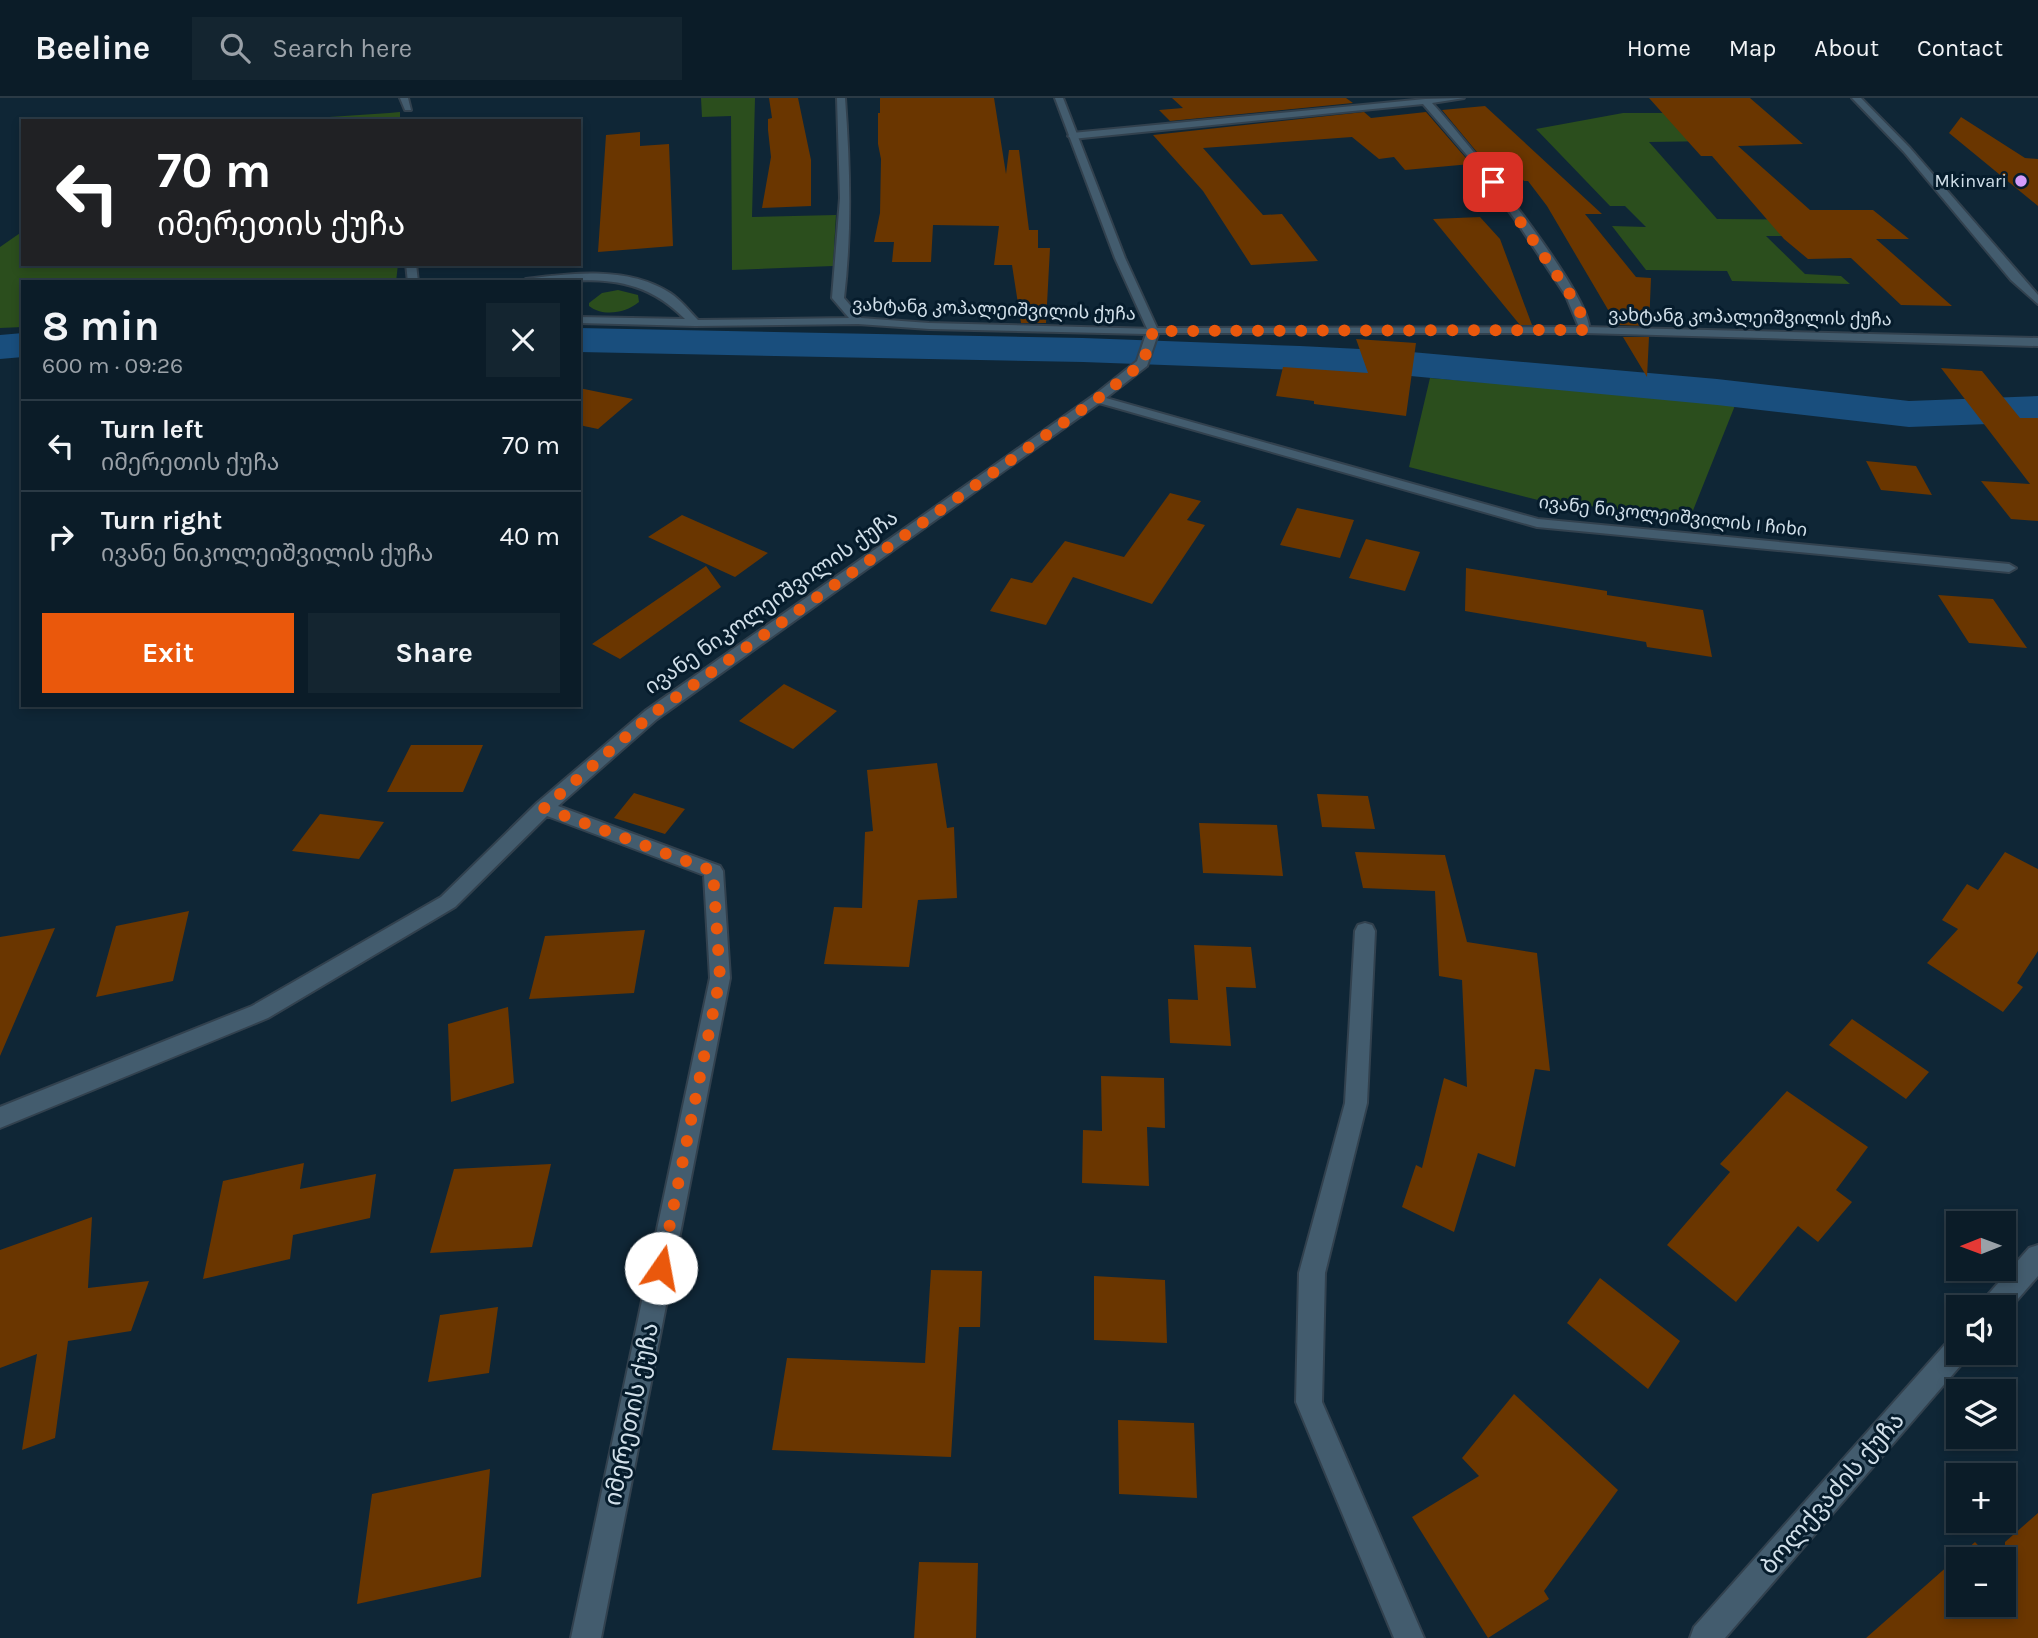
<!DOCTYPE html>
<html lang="en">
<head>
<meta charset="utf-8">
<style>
  body { margin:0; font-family:Karla,"Noto Sans Georgian",sans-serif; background:#142530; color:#f1f3f6; height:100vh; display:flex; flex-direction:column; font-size:26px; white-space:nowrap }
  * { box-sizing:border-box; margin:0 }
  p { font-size:23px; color:#9aa1a8 }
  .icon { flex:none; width:38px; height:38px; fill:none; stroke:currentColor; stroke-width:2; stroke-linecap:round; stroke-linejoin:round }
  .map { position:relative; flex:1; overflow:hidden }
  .details { position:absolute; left:21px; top:182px; width:560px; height:427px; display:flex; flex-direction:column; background:#0b1c28; border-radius:0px; box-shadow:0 4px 10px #0003,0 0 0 2px #2b3a45 }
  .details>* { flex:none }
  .banner { position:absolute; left:21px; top:21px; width:560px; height:147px; border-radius:0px; box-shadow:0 4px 10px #0003,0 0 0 2px #2b3a45; background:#202124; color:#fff; overflow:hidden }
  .needle { width:46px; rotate:269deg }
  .buttons { position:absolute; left:1946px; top:1113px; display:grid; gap:14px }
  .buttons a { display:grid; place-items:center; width:70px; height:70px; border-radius:0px; background:#0b1c28; box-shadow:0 4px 10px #0003,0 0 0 2px #2b3a45; font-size:35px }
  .pin { position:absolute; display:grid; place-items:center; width:60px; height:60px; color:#fff; margin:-30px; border-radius:14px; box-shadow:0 4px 10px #0006 }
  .me { position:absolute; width:77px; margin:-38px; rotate:12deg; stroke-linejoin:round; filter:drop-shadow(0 0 5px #0008) }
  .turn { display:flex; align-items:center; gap:24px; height:147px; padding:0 21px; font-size:32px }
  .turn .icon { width:91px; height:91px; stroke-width:2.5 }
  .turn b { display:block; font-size:49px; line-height:60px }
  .round { display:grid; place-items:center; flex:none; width:74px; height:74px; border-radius:0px; background:#142530 }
  .headline { display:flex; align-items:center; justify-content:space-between; height:119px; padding:0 21px }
  h1 { font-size:42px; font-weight:700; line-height:52px }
  .primary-button { display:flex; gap:14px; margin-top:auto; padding:14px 21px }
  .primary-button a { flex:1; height:80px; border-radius:0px; background:#ea580c; color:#fff; font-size:28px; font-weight:700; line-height:80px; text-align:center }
  .primary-button a+a { background:#142530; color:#f1f3f6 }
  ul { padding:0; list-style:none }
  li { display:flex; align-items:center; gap:21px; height:91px; padding:0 21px; border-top:2px solid #2b3a45 }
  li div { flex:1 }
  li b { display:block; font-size:26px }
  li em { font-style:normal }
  header { display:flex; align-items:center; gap:42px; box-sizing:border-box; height:98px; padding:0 35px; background:#0b1c28; border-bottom:2px solid #2b3a45 }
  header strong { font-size:33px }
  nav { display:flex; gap:38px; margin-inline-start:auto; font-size:24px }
  .search { width:490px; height:63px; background:#142530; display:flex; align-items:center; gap:18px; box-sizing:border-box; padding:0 24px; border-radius:0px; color:#9aa1a8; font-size:26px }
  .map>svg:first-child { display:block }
  .green { fill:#2b4e1d }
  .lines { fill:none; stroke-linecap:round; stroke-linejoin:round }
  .river { fill:#194e7d; fill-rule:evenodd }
  .building { fill:#6a3600 }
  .minor-casing { stroke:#32414e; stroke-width:4 }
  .tertiary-casing { stroke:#32414e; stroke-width:4 }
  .secondary-casing { stroke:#32414e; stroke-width:4 }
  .minor { fill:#435c6e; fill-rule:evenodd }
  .tertiary { fill:#435c6e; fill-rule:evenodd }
  .secondary { fill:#435c6e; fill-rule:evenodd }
  .route { stroke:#ea580c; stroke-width:12; stroke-dasharray:0 21.6 }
  .poi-dot { fill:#d49cfb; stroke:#061c2c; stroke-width:2.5 }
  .labels { text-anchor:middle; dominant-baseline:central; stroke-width:6; stroke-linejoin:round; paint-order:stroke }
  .far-poi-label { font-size:18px; fill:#d2e0ea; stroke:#061c2c; text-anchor:end }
  .far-street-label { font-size:18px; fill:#d2e0ea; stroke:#061c2c }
  .street-label { font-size:21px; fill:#d2e0ea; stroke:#061c2c }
  .near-street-label { font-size:24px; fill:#d2e0ea; stroke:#061c2c }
</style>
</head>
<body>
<header>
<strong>Beeline</strong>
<div class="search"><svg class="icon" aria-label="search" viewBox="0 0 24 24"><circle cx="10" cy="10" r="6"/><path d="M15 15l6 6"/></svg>Search here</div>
<nav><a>Home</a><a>Map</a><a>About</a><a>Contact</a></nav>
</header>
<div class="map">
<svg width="2038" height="1540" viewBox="0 0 2038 1540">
  <rect width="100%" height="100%" fill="#0f2636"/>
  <!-- green -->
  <path class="green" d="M701,0h54l-3,119 84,-2 -3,51 -101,4 -1,-154 -29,1z
    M400,14v9h-131l120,-8z
    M1623,15h63l30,28 -67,1 68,77 107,1 10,16h-68l39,38 36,2 9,8 -118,-3 -5,-10 -81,-1 -34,-44 34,1 -21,-21h-15l-74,-77z
    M23,133v33h375l-2,18h-373v45l-23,1v-81z
    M618,192l20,5 1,7c-13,11 -36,15 -50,4v-3l13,-10z
    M1430,280l306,25 -46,115 -152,-18 -129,-33z"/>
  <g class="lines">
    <!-- river -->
    <path class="river" d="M579,230l504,10 217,8 100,5 317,28 192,22 129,-5v26l-129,5 -192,-22 -317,-30 -100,-5 -217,-8 -504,-10z
      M23,235v24l-23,2v-24z"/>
  </g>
  <!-- building -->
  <path class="building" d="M769,0h29l13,62v46l-49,2 9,-51 -3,-27v-11l4,-1z
    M880,0h114l12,76 3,-24h10l10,80h9v18h12l-4,75h-25l-9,-58h-18l5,-39 -66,-1 -2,37h-39l2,-20h-20l6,-29 1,-54 -3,-15v-31h2z
    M1172,0h174l7,5 -183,18 -11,-11 24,-2z
    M1649,0h101l53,46 -65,2 72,64h63l36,29h-33l76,67 -51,-1 -50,-47 -43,1 -24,-20 -72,-83h-11z
    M1485,8l117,108h-17l51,63 15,1 -2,48 -32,-1 -70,-119 -19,-25h-4l-16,-20 -22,2 -44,-53z
    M1364,14l7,6 55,-6 45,52 -66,6 -11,-13 -15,2 -27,-22 -149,11 60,67 19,-1 36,47 -67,4 -48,-74 -50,-56z
    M1961,19l64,41 13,1v47l-89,-73z
    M640,34v14l29,-2 4,102 -75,6 8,-117z
    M1480,119l20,22 32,86h-12l-87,-106z
    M1623,239h26l-2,40z
    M1356,241l60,4 -10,73 -92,-12v-3l-38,-5 7,-29 85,6z
    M1941,270l41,3 38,47h18v103l-27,-2 -30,-38 49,3z
    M579,290l54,11 -35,30 -19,-4z
    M1866,363l50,5 16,29 -51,-5z
    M1170,395l31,8 -14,19 18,5 -53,79 -79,-27 -27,48 -56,-14 21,-33 21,5 33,-42 59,16z
    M1297,410l57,12 -14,38 -60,-13z
    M682,417l86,38 -33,24 -87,-40z
    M1366,441l54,13 -15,39 -56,-13z
    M706,468l15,21 -101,72 -28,-15z
    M1466,470l141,23v4l96,15 9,47 -65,-10 -1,-5 -181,-31z
    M1938,497l55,4 34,49 -58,-5z
    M784,586l53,27 -44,38 -54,-28z
    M411,647h72l-20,47h-76z
    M937,665l10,65 7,-1 3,71 -39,2 -9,67 -85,-3 10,-57 28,1 3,-76 8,-1 -6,-61z
    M634,695l51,16 -20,25 -51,-16z
    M1317,696l51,2 7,33 -53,-2z
    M320,716l64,8 -25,37 -67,-8z
    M1199,725l78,2 6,51 -80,-3z
    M1355,754l90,3 22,87 70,11 13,118 -15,-2 -20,98 -37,-14 -24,79 -52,-25 14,-42 6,3 22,-90 23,9 -5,-107 -23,-4 -4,-85 -72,-3z
    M2005,754l33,17v82l-21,32 6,4 -20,25 -76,-49 31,-34 -16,-9 25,-36 11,6z
    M189,813l-16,70 -77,16 20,-71z
    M55,830l-55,128v-119z
    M645,832l-11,63 -105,6 16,-63z
    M1194,847l57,2 5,41 -30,-1 5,59 -61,-3 -2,-44 30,1z
    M508,909l6,76 -63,19 -3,-78z
    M1852,921l77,53 -23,27 -77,-54z
    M1101,978l63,2 1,50 -18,-1 2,59 -67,-3 1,-53 19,1z
    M1787,993l81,56 -32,43 16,12 -34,40 -20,-16 -62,76 -69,-57 63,-73 -10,-8z
    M304,1065l-4,26 76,-15 -6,44 -77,17 -3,24 -87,20 20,-98z
    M551,1066l-19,83 -102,6 24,-84z
    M92,1119l-4,71 61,-7 -18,50 -63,10 -13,97 -33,12 15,-96 -37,14v-118z
    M931,1172l51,1 -2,56h-21l-8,130 -179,-7 15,-92 138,5z
    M1094,1178l71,4 2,63 -73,-3z
    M1600,1180l80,63 -32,48 -81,-66z
    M498,1209l-9,66 -61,9 12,-67z
    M1514,1296l104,96 -74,101 5,8 -61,39 -76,-121 67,-41 -17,-18z
    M1118,1322l76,3 3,75 -78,-4z
    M490,1371l-9,108 -124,27 15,-110z
    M2038,1415v125h-172l109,-96 16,17h-33v46h46l1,-63z
    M919,1464l59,1 -2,75h-62z"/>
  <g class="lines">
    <!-- minor casing -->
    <g class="minor-casing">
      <path id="minor" d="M400,0h8l3,12h-6z
        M837,0h8c5,67 7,133 -1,200l17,20 68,5 228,6 2,2 -12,35 -41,32 432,121 471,45 7,4 -7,4 -472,-45 -438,-124 -442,316 -99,87 162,60 3,5 7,107 -129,660h-30l139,-660 -6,-103 -157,-59 -92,91 -187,111 -268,110v-21l252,-101 189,-109 96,-94 108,-92 448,-315 44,-35 9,-27 -217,-5 -71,-5 -163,2 -116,-3v-6l106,2c-50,-51 -99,-37 -164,-37l5,-3c46,-6 103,-13 144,14 11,7 19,18 28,27l151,-2 -17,-20 8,-100z
        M1464,0l-32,5c28,30 165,197 157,229h-8l-15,-36 -49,-74 -45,-61 -49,-57 -351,35 -4,-3 4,-3 353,-34z
        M406,166h10l2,18h-10z
        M1365,825l7,2 3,6 -8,172 -42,170 -3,129 102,236h-30l-98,-236 3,-129 46,-170 10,-172 3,-6z
        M2038,1147v31l-34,39v-8h-23l4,-9 44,-50z
        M1958,1238v17h11l-2,5 -242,280h-35l4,-11 255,-287z"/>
    </g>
    <!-- tertiary casing -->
    <g class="tertiary-casing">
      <path id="tertiary" d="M1055,0h8l62,160 32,70 428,-1 453,11v8l-453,-13h-436l-34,-75z"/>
    </g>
    <!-- secondary casing -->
    <g class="secondary-casing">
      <path id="secondary" d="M1852,0h9l49,50 128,147v9l-27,-24 -107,-128z"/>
    </g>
    <!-- minor -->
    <use href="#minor" class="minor"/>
    <!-- tertiary -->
    <use href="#tertiary" class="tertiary"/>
    <!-- secondary -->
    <use href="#secondary" class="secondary"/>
  </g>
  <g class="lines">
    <!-- route -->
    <path class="route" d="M661,1170l59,-290 -7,-107 -169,-63 107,-93 446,-316 46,-36 10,-32 432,-1 -2,-12 -9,-18 -81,-118"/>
  </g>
  <!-- markers -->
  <circle class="poi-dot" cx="2021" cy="83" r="7"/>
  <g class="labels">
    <!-- far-poi labels -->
    <g class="far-poi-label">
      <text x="2007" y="83">Mkinvari</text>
    </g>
    <!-- far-street labels -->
    <g class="far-street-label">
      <text transform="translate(994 211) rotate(2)">ვახტანგ კოპალეიშვილის ქუჩა</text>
      <text transform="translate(1750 219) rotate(1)">ვახტანგ კოპალეიშვილის ქუჩა</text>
      <text transform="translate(1673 418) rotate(6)">ივანე ნიკოლეიშვილის I ჩიხი</text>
    </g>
    <!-- street labels -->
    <g class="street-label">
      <text transform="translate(771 504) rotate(-35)">ივანე ნიკოლეიშვილის ქუჩა</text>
    </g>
    <!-- near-street labels -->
    <g class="near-street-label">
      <text transform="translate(631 1316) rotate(-78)">იმერეთის ქუჩა</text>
      <text transform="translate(1832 1395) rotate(-49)">ბოლქვაძის ქუჩა</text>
    </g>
  </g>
</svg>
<div class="buttons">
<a><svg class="needle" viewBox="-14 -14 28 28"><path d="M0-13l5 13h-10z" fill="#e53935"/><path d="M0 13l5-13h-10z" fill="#9aa1a8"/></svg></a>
<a><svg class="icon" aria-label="sound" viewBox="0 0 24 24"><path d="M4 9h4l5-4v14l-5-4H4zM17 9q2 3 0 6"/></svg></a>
<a><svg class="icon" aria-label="layers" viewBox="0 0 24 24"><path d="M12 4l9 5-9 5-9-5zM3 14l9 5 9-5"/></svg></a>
<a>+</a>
<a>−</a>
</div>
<div class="pin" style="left:1493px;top:84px;background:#d93025"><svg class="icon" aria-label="arrive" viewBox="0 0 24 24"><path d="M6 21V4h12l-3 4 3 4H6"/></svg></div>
<svg class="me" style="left:661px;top:1170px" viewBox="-20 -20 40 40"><circle r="19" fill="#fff"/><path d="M0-13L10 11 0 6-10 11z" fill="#ea580c"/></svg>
<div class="banner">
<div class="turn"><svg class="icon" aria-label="left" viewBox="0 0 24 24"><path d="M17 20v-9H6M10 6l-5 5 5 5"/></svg><div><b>70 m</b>იმერეთის ქუჩა</div></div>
</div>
<section class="details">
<div class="headline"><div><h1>8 min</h1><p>600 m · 09:26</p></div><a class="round"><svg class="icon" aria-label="close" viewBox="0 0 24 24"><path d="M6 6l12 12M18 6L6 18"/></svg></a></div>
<ul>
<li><svg class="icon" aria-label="left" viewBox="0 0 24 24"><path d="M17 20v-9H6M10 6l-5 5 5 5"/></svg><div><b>Turn left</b><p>იმერეთის ქუჩა</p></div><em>70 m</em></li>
<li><svg class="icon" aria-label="right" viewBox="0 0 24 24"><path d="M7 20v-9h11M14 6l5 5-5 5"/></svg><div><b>Turn right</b><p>ივანე ნიკოლეიშვილის ქუჩა</p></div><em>40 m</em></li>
</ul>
<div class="primary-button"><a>Exit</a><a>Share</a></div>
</section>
</div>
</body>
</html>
